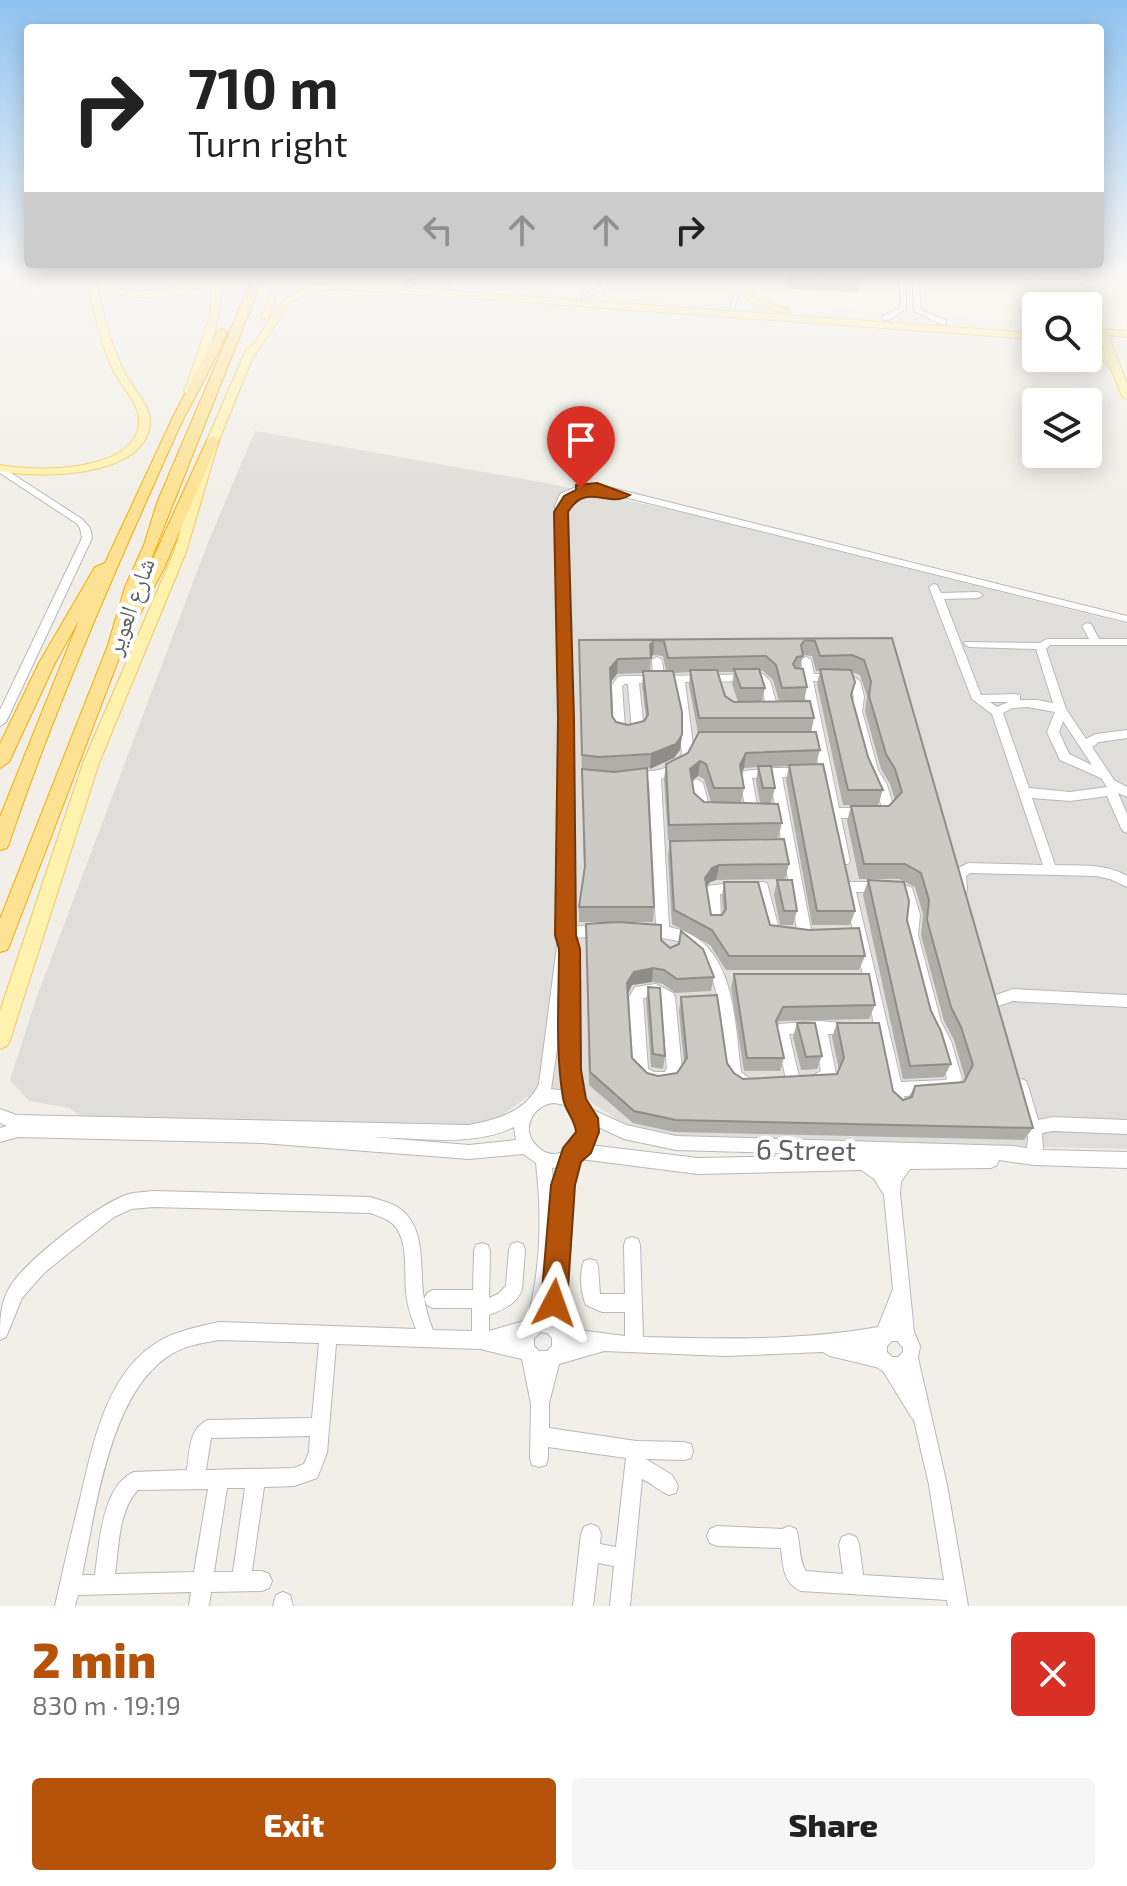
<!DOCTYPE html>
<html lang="en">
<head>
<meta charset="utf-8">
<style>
  body { margin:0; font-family:"Exo 2","Noto Naskh Arabic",sans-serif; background:#f6f6f6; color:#222; height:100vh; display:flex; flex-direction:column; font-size:30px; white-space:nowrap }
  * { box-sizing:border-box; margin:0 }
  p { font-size:26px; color:#767676 }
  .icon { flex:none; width:44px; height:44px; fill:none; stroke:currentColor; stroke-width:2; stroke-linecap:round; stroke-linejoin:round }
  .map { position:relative; height:1606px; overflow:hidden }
  .sheet { display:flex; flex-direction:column; background:#fff; flex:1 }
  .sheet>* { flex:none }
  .hud { position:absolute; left:24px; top:24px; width:1080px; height:244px; border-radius:8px; box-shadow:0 4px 20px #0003; background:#fff; color:#222; overflow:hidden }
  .tools { position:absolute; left:1022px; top:292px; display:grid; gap:16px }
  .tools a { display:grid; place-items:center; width:80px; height:80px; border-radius:8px; background:#fff; box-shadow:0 4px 20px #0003; font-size:40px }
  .pin { position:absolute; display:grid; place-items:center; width:68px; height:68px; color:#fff; margin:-82px -34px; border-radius:50% 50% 50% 0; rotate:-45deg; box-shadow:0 0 8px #0007 }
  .pin .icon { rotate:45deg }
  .me { position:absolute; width:88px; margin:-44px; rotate:4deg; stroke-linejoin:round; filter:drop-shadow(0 0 6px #0008) }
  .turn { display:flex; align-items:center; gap:28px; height:168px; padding:0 32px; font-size:36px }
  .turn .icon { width:104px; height:104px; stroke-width:2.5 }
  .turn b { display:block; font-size:56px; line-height:68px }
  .lanes { display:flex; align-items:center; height:76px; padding:0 32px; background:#0003; justify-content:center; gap:40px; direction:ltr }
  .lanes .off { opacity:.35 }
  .round { display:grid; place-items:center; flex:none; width:84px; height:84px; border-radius:8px; background:#f6f6f6 }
  .overview { display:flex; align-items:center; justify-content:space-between; height:136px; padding:0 32px }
  h1 { font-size:48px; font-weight:800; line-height:60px; color:#b45309 }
  .primary-button { display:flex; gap:16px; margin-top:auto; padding:16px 32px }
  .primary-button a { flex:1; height:92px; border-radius:8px; background:#b45309; color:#fff; font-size:32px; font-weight:800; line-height:92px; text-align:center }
  .primary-button a+a { background:#f6f6f6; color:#222 }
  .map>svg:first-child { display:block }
  .commercial { fill:#fef7e0 }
  .industrial { fill:#e0deda }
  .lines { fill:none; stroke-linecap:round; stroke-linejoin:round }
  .minor-casing { stroke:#b5b8bc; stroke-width:2 }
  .major-casing { stroke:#f2c960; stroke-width:2 }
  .highway-casing { stroke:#f9ab00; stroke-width:2 }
  .minor { fill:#fff; fill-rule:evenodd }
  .major { fill:#fff2af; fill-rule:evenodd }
  .highway { fill:#fde293; fill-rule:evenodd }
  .major-bridge-casing { stroke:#f2c960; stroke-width:11; stroke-linecap:butt }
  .major-bridge { stroke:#fff2af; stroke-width:10 }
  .wall { fill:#afaea9; fill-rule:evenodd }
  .shaded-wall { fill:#8f8d8a }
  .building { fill:#cccac5; stroke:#8f8d8a; stroke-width:2 }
  .route { fill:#b45309; stroke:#753606; stroke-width:2 }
  .labels { text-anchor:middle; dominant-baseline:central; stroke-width:8; stroke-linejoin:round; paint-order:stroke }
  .street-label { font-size:24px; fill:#5f6368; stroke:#fff }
  .near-street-label { font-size:28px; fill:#5f6368; stroke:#fff }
</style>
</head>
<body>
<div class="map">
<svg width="1127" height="1606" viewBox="0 0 1127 1606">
  <rect width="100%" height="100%" fill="#f1efe8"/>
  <!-- commercial -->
  <path class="commercial" d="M328,270h799v60l-39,-3v-21h-52v18l-694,-50z"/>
  <!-- industrial -->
  <path class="industrial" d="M255,431l296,53 158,34 418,106v525l-483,-12 -58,-38 -59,-2 -46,34 -397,-11 -14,-12 -41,-7 -19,-21 26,-81 171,-454z"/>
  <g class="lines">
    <!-- minor casing -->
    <g class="minor-casing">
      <path id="minor" d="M429,270h7l-12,11 -17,4 -3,-2 16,-5z
        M438,270h6l-4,10 9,5v2h-4l-12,-6z
        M609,270h6l-12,21 -21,7v-2l16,-7z
        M741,270h6l-12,37 -5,1z
        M900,270h6v39l-17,11h-6v-4l17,-8z
        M912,270h6l3,40 25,10v4h-6l-26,-13z
        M0,466l82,53 8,9 2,10 -86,184 -6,4v-16l82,-172 -2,-10 -4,-5 -76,-50z
        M581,485l23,1 523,130v6l-523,-130 -22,-1 -15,7 -4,8 9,213 1,207 34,1 2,4 -2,4 -5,1 -30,2 3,4 2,128 5,30 5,7 39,18 50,11 337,10 14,2 1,-10 -14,-52 2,-5 5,-2 5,2 2,5 10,34 15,-3 74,3v14l-74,-3 -11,2 1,17 84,2v16l-93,-3 -35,-5 -2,5 -6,3 -81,1 -9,13 -1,11 14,139 6,14 -2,12 29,127 21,121h-20l-1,-6 -146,-9c-18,-8 -18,-25 -20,-43l-64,-2 -7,-3 -3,-7 3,-7 7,-3 65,3 7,-3 7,3c5,13 2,31 10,42l37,3 -4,-30 3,-7 7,-3 7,3 3,7 4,31 81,5 -15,-95 -15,-65 -2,-2 -29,-47 -7,-4 -46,-11 -7,-4 -98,4 -121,-5 -45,13 -10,39v25l87,13 48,1 7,2 2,7 -2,7 -7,2 -38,-1 26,16 6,11 -2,7 -7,2c-10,-4 -16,-11 -27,-16l-12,127h-20l4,-40 -16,-3 -5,43h-20l8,-72 3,-7 7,-3 7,3 3,7 -1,10 16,3 10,-89 -78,-11v11l-2,7 -7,2 -7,-2 -2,-7 1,-54 -9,-45 -42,-10 -144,-5 -9,109 -10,25 -23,8 -30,1 -12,84h10l7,3 3,7 -3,7 -7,3 -51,1 -2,14h-20l2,-14 -113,3 -3,11h-20c8,-36 16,-72 25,-107 13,-54 25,-123 76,-156 19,-12 41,-16 63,-21l197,7c-5,-12 -9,-24 -10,-37 -2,-21 3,-52 -13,-68 -7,-6 -15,-8 -23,-11l-216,-6 -23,2 -17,8 -69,55 -23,26 -16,39 -6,3c0,-20 0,-38 11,-55 17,-26 88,-82 118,-91 8,-2 17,-2 25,-3l216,6c12,4 25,6 35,16 20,20 15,54 18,80 2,13 5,25 10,37l39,1v-23h-39l-6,-3 -3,-6 3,-6 6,-3h40l1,-39 2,-6 6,-2 6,2 2,6 -1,47 9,-4 8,-8 3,-36 2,-6 6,-2 6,2 2,6 -3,40c-6,15 -19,19 -33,25v16l38,-11c14,-50 15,-105 9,-157l-13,-9 -54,5 -207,-16 -244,-6 -18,5v-14l7,-2 -7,-3v-14l16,6 452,10c28,-5 58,-13 71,-41l20,-153 1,-212 -5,-213 5,-12zM562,1015l1,55 3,21 -15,-2zM554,1103c51,5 12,77 -19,41 -15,-17 0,-40 19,-41zM594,1125l30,14 52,11 168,5 -146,3 -108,-13 3,-11zM514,1127l2,13 -47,5 -96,-8c44,1 101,10 141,-10zM580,1159l118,15 163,-4 13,9 10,16 9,94 -15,38c-78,14 -157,12 -235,10l-3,-92 -2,-6 -6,-2 -6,2 -2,6 1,49h-25l-2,-27 -2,-6 -6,-2 -6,2c-5,12 -3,33 2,44l16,7h23v24l-39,-5 -22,-6c-4,-46 -1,-92 7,-137 2,-10 4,-21 9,-29zM560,1167l-6,27 -2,-26zM541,1332l6,1 5,5v8l-5,5h-8l-5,-5v-8zM219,1340l100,3 -7,75 -104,2c-20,9 -18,31 -21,50l-53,2c-32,13 -35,73 -39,103h-13c14,-66 27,-178 85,-218 15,-11 34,-14 52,-17zM892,1341h6l2,4 3,2v5l-5,5h-6l-5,-5v-6zM310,1436l-1,16 -5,12 -10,4 -88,2 5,-32zM227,1488h18l-12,84h-19zM208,1489l-14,83 -79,2c4,-27 3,-63 23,-84z
        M934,584l3,1 4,8 37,-1 5,3 -5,3 -34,1 37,96 35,-1 4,1v5h17l16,3 -17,-54 -67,-2 -5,-3 1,-2 75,1 7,-4h42l-7,-13 5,-3 4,1 8,15h28v6h-77l-4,4 20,60 20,30 10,-5 31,-4v8l-28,4 -7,5 22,33 13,7v10l-9,-4 9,21v19l-4,-2 -2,-3 -14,-32 -37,5 -38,-3 23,67c25,1 50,-2 72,11v11l-17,-8 -14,-3 -126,-3 -4,3 1,13 -1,4 -5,1 -5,-1 -3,-19 2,-4 13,-7 75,2 -51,-151 -20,-15 -43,-112zM990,702h18l-11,5zM1028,707l27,5 -8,20 13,28 41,18 6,9 -37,5 -41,-4 -26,-75 9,-5zM1063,721l29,44 -23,-11 -10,-22z
        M657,657l5,3 2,16 99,-2 7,7 8,28 -2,3h-8l-8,-29 -3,-2 -72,1 9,72 -13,16 -20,9 8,148c67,12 65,93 72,145l8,6 2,5 -2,5 -5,2 -15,-9 -2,-5c-5,-38 -3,-107 -38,-130 -15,-9 -32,-7 -49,-12l-2,-4 2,-4 5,-1 11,1 -7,-145 -18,1 -6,-4c18,-14 37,3 57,-24l-8,-71h-35l5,47c-7,11 -17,7 -28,4l-2,-3 -2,-46 6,-8 4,-1h31l-1,-16zM625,684h3l4,46 -7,-2 -3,-42z
        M806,657l5,3 3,14 34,-1 12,8 4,16 -2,14 16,59 9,15 7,23 -7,8 -4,2h-42l9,43 -2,3h-8l-2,-3 -36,-179 -6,-4 1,-3 6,-1 -2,-14zM813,681h33l4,2 4,14 -4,14 16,60 9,15 7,21 -2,1h-41z
        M775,768h26l6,4 -6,4 -19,1 30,158 -2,4 -5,2 -5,-2 -2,-4 -28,-158 -18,1 6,33 -6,5 -6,-5 -6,-32 4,-8z
        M697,779l6,4 7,27 -6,5 -6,-5 -7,-27z
        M737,882l5,1 1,4 -1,4 -22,3 1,28 -2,4 -5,1 -5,-1 -2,-4v-32l1,-4z
        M762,882l5,1 1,4 12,46 -2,4 -5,1 -5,-1 -2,-4 -10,-46 1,-4z
        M849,882h50l13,6 8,27 -2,20 23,87 10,19 11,38 -7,13 -5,2 -46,2 2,7 -3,5 -5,2 -5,-2 -48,-213 2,-4 -4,-4 1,-4zM856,892h41l4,3 5,20 -2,20 23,89 10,19 10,35 -1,2 -45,2z
        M656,984l17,9 2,4 7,73 -8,13c-11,4 -27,5 -36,-4 -8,-9 -8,-67 -9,-82l6,-10zM654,996l7,4 6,68 -2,4h-11l-6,-3 -5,-71z
        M1013,989l114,6v12l-114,-6 -18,6 -5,-2 -2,-4 2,-4z
        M819,1021l36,3 2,4 -2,4 -5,2h-22l8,40 -2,5 -15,8 -5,-2 -2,-5 2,-5 7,-4 -8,-37h-24l11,47 -2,5 -5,2 -5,-2 -13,-52 4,-10z
        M283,1592l7,3 3,11h-20l3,-11z"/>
    </g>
    <!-- major casing -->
    <g class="major-casing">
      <path id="major" d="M89,270h8c10,36 78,17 105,11l4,3c-26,15 -84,20 -110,0 8,30 14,61 29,89 7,14 26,33 25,49 -2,56 -112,57 -150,49v-6c34,7 138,8 139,-44 1,-16 -18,-35 -25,-49 -14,-29 -20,-62 -28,-94z
        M212,270h8c5,44 -11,82 -26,122l-5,3 -5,-3 26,-75z
        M277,270h8l-16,47 -8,2z
        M309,270h14l29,9 -4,3z
        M285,276l43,2 4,3 -4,3 -40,-3 -3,-1z
        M340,283l696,50v6l-696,-50 -23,2 -25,10 -40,58 -33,81 -33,112 -87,211 -89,277 -3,6 -7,3v-38l83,-248 91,-211 33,-112 39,-90c9,-5 14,-15 20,-25 19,-35 36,-38 74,-42z
        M737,286h6l15,13 31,11 -5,3 -32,-10 -15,-13z
        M1088,328l39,3v6l-19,-2 19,48v16l-5,-3 -12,-30 -22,-16v-7l16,7 -6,-15 -10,-1z"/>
    </g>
    <!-- highway casing -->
    <g class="highway-casing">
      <path id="highway" d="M256,270h10l-126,317 67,-147 6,-4 6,4 -55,128 -24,46 -9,4 -7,27 -114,299 -3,6 -7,2v-33l108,-274 17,-58 19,-42 13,-42z
        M222,329l5,3c-14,34 -33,65 -49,98 -61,136 -121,272 -169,413l-2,5 -7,2v-33l79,-197 -24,43 -46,99 -9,6v-24l39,-81 56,-96 10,-4 68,-146 44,-85z"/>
    </g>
    <!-- minor -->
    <use href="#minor" class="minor"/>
    <!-- major -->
    <use href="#major" class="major"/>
    <!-- highway -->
    <use href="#highway" class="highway"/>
    <!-- major-bridge casing -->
    <g class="major-bridge-casing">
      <path id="major-bridge" d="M202,284l43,-6h43"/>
    </g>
    <!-- major-bridge -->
    <use href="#major-bridge" class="major-bridge"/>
  </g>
  <!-- wall -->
  <path class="wall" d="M786,270l76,9 -3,13 -66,-3 -9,-4z
    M892,638l141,490 -9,12 -350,-8 -41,-9 -44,-38 -3,-161 75,16 9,8 44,29 -3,14 -36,2 -12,-9 -11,-2 -20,3 -4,9 4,64 15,15 11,3 19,-3 7,-10 -5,-52 2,-14 53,76 9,6 94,-5 2,-4 -7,-33 5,-14 56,68 10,9 5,-2 7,-12 48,-4 2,-4 -11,-38 -10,-19 -23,-86 2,-21 -8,-27 -16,-8h-40l-12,-58 4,-15h38l6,-6 -5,-16 -9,-15 -16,-58 2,-15 -7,-21 -8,-3 -1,23 17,62 15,33 -5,15h-35l-26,-121 3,-13h-4l-4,-15 -9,-1 -3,14 7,18 -3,14 10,17 -3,14 9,18 -4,14 39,147 -5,14h-38l-26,-145 3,-14 -18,1 4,21 -4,15h-11l-4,-22 2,-14 -14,1 -3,4 3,16 -3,15 41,20 -4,15 -110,2 -4,-61 2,-15 22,-11 11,-20h-1l-9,-48 1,-13 -16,1 8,62 -2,15 -6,8 -27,11 7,138 -1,15h-74v-15l5,-36 -5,-231zM653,655l10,1 3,15h-16l1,-13zM759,671h4l10,9 6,21 -17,1 3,-14zM718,672h16l-2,12 6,18h-4l-9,-6zM643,673l-1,13 4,32 -2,3 -16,4 -12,-3 -4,-6 -1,-34 6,-8zM698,776l6,3 7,23h-7l-10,-9 -2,-13z
    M670,841l119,23 -4,15 -69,1 -6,2 -4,5 5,28 12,-1 -1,-18 2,-14 46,43 95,31 -6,14h-133l-16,-25 -38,-21 -4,-68z
    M777,880l20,31 -4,14h-13l-6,-30z
    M868,880l39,40 24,91 20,53 -7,13 -41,2 -40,-184z
    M734,974l141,31 -6,14 -90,2 -2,4 7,33 -4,13h-36l-13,-83z
    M648,987l17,69 -2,13 -12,-2 -5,-67z
    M797,1023l25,33 -5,13 -16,1 -8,-33z"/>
  <!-- shaded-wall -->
  <path class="shaded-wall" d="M654,640l-1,15 -2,3 -1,-13z
    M618,659l-1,15 -7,9v-15z
    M682,735l-2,15 -6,8 -24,11 1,-15z
    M746,753l-2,15 -7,12 3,-15z
    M700,761l-2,15 -10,8 2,-15z
    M719,865l-3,15 -6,2 -7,10 2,-14 7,-10z
    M653,968l-1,14 -20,3 -6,12 1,-14 7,-11z"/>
  <!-- building -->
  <path class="building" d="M786,270h76v9l-67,-2 -9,-5z
    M892,638l141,490 -357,-8 -42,-9 -44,-39 -4,-148 32,-2 43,3v15l9,8 9,-4 2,-13 22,18 11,28 -37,2 -13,-9 -11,-2 -19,4 -7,11 5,75 15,15 11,3 19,-3 10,-15 -6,-61 36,-2 10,68 7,10 9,6 94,-5 7,-16 -7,-35h42l14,68 10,9 9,-3 3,-11 49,-4 9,-17 -12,-38 -10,-20 -24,-87 2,-20 -8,-27 -16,-9h-41l-13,-58h38l13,-14 -7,-23 -9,-15 -17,-58 2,-15 -7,-21 -12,-5 -32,1 -5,-15 -10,-1 -4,5 2,11 -6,1 -4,7 2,4 8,1 4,18 -25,1 -6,-23 -10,-9 -98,2 -4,-17 -10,-1 -4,5 1,13 -33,1 -8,9 2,48 4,6 12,3 16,-4 4,-6 -5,-44h30l9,41v23l-6,9 -25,10 -52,3 -17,-2 -3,-115z
    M734,669h25l6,19h-24z
    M820,669l31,1 4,12 -4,13 17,62 15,33h-35z
    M690,670h27l8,26 9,6 76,-1 4,17h-115z
    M699,732h117l4,18 -74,3 -6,12 4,23h-30l-8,-24 -6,-3 -10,8 4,24 10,9 74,2 4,19 -113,2 -3,-61 22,-11z
    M823,764l32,147h-38l-28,-146z
    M758,766h13l4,22h-12z
    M647,768l7,139h-75l6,-41 -3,-97 32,3z
    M784,839l5,25 -70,1 -7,3 -7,10 6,37h11l4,-6 -2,-27h34l12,43 39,5 50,-2 6,28h-136l-17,-26 -38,-20 -4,-69z
    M777,880h15l5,31h-13z
    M868,880l36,2 5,19 -2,19 24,91 10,20 10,33 -41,2z
    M734,974h135l6,31 -92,2 -7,14 8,37h-37z
    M648,987l12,1 5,68 -12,-2z
    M797,1023h18l7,33 -16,1z"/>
  <!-- sky -->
  <linearGradient id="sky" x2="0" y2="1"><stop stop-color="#8fc3f1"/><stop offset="0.55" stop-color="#f9f8f5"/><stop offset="1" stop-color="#f9f8f5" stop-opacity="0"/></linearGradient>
  <rect width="1127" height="495" fill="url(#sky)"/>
  <!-- route -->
  <path class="route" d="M597,483l33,12c-21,14 -44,-14 -62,17l6,207 2,216 4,14 1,121 5,29 12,19 1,14 -8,21 -10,9 -6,23 -8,118 -4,9 -9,4 -9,-4 -4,-9 10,-118 12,-37 13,-16c-1,-13 -11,-21 -13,-34 -8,-49 -4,-100 -4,-149l-4,-14 3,-216 -4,-207 10,-16 12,-6v-5z"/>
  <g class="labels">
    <!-- street labels -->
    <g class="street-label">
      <text transform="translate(129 606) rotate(-70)">شارع العوير</text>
    </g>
    <!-- near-street labels -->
    <g class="near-street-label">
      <text transform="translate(806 1149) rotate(1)">6 Street</text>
    </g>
  </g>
</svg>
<div class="tools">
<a><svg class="icon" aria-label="search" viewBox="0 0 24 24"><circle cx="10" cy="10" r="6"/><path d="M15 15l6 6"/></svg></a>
<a><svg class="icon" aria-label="layers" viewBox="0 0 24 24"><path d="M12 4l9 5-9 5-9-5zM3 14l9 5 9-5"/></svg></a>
</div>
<div class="pin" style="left:581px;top:488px;background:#d93025"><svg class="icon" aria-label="arrive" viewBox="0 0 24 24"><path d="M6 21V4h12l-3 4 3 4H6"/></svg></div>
<svg class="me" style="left:554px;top:1303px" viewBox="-20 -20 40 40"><path d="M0-17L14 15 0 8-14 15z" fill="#b45309" stroke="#fff" stroke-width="4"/></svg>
<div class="hud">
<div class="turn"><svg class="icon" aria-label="right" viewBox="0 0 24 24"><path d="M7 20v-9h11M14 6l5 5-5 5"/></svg><div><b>710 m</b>Turn right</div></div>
<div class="lanes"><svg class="icon off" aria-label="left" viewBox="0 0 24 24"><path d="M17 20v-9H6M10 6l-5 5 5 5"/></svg><svg class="icon off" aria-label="ahead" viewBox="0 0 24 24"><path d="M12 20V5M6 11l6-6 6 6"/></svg><svg class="icon off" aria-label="ahead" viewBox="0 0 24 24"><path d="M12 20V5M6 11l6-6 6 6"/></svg><svg class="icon" aria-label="right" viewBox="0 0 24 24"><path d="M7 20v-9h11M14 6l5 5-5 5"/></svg></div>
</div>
</div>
<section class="sheet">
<div class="overview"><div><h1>2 min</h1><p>830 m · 19:19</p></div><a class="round" style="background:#d93025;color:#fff"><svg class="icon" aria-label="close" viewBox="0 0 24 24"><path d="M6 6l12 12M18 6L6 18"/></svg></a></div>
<div class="primary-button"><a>Exit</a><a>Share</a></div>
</section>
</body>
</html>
